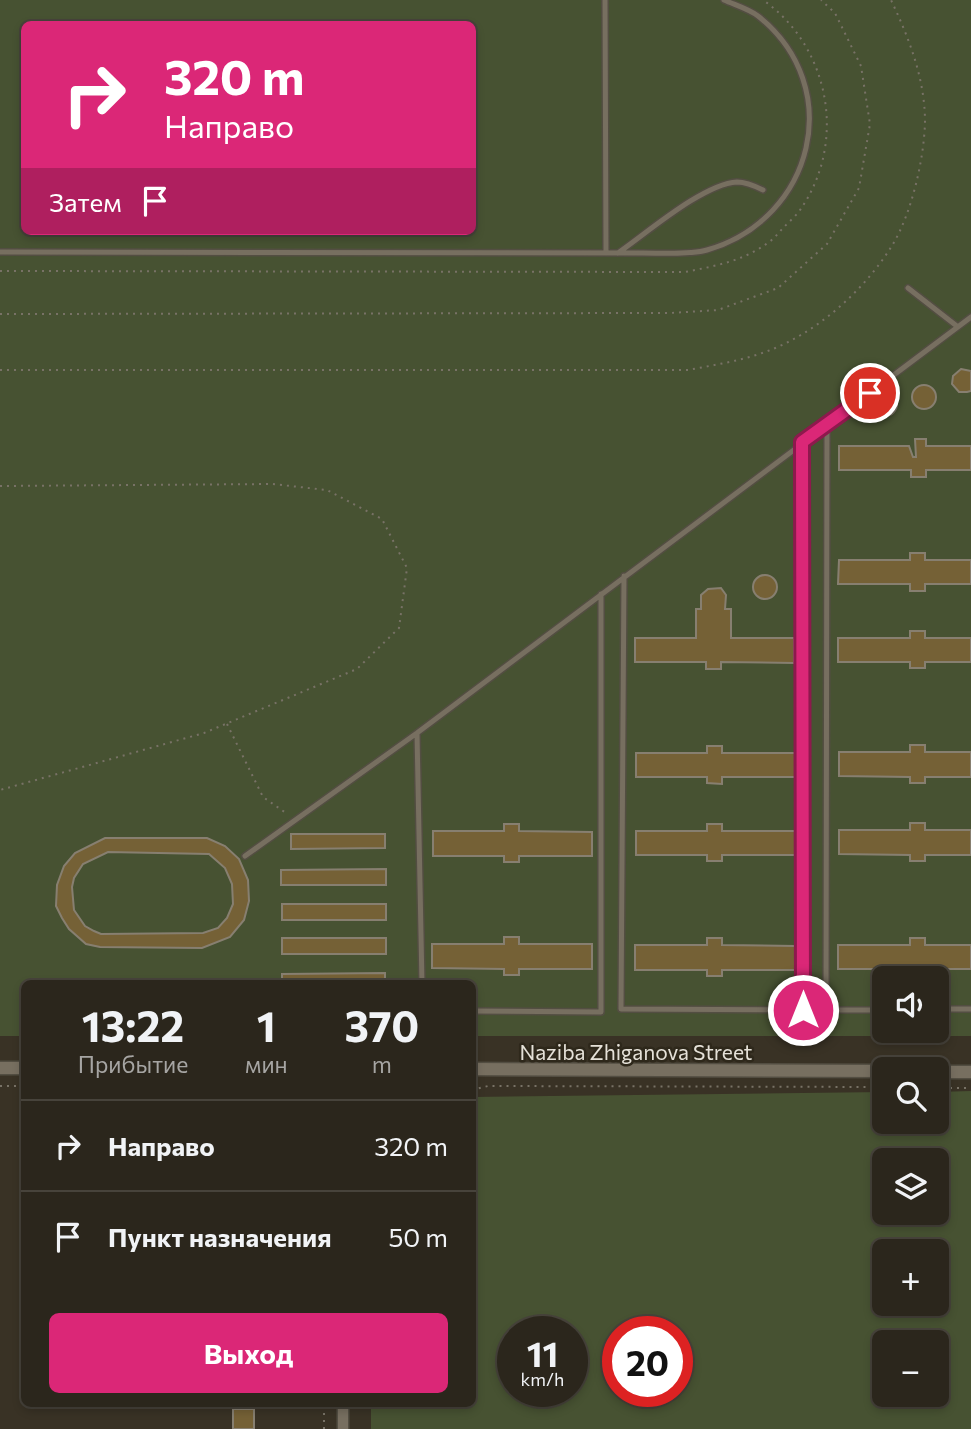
<!DOCTYPE html>
<html lang="ru">
<head>
<meta charset="utf-8">
<style>
  body { margin:0; font-family:Commissioner,sans-serif; background:#373229; color:#f1f3f6; height:100vh; display:flex; flex-direction:column; font-size:26px; white-space:nowrap }
  * { box-sizing:border-box; margin:0 }
  p { font-size:23px; color:#a6a5a3 }
  .icon { flex:none; width:38px; height:38px; fill:none; stroke:currentColor; stroke-width:2; stroke-linecap:round; stroke-linejoin:round }
  .map { position:relative; flex:1; overflow:hidden }
  .panel { position:absolute; left:21px; top:980px; width:455px; height:427px; display:flex; flex-direction:column; background:#2b261c; border-radius:10px; box-shadow:0 4px 10px #0003,0 0 0 2px #47433b }
  .panel>* { flex:none }
  .hud { position:absolute; left:21px; top:21px; width:455px; height:214px; border-radius:10px; box-shadow:0 4px 10px #0003,0 0 0 2px #47433b; background:#db2777; color:#fff; overflow:hidden }
  .fabs { position:absolute; left:872px; top:966px; display:grid; gap:14px }
  .fabs a { display:grid; place-items:center; width:77px; height:77px; border-radius:10px; background:#2b261c; box-shadow:0 4px 10px #0003,0 0 0 2px #47433b; font-size:35px }
  .speed { position:absolute; left:497px; top:1316px; display:flex; gap:14px; font-size:35px; font-weight:700; text-align:center }
  .speed>* { display:grid; place-content:center; width:91px; height:91px; border-radius:50%; background:#2b261c; box-shadow:0 4px 10px #0003,0 0 0 2px #47433b; line-height:1 }
  .speed small { font-size:18px; font-weight:400 }
  .speed .limit { border:10px solid #d22; background:#fff; color:#111 }
  .pin { position:absolute; display:grid; place-items:center; width:60px; height:60px; color:#fff; margin:-30px; border:4px solid #fff; border-radius:50%; box-shadow:0 2px 7px #0007 }
  .me { position:absolute; width:77px; margin:-38px; rotate:0deg; stroke-linejoin:round; filter:drop-shadow(0 0 5px #0008) }
  .turn { display:flex; align-items:center; gap:24px; height:147px; padding:0 28px; font-size:32px }
  .turn .icon { width:91px; height:91px; stroke-width:2.5 }
  .turn b { display:block; font-size:49px; line-height:60px }
  .then { display:flex; align-items:center; height:66px; padding:0 28px; background:#0003; gap:14px; font-size:26px }
  .eta { display:flex; justify-content:space-evenly; align-items:center; height:119px; text-align:center }
  .eta b { font-size:42px; font-weight:700; line-height:49px }
  .action { display:flex; gap:14px; margin-top:auto; padding:14px 28px }
  .action a { flex:1; height:80px; border-radius:10px; background:#db2777; color:#fff; font-size:28px; font-weight:700; line-height:80px; text-align:center }
  ul { padding:0; list-style:none }
  li { display:flex; align-items:center; gap:21px; height:91px; padding:0 28px; border-top:2px solid #47433b }
  li div { flex:1 }
  li b { display:block; font-size:26px }
  li em { font-style:normal }
  .map>svg:first-child { display:block }
  .green { fill:#475232; fill-rule:evenodd }
  .building { fill:#756136; stroke:#877f70; stroke-width:2; fill-rule:evenodd }
  .lines { fill:none; stroke-linecap:round; stroke-linejoin:round }
  .service-casing { stroke:#534e42; stroke-width:8 }
  .minor-casing { stroke:#534e42; stroke-width:13 }
  .tertiary-casing { stroke:#534e42; stroke-width:15 }
  .path { stroke:#787266; stroke-width:2; stroke-dasharray:2 5; stroke-linecap:butt }
  .service { stroke:#776f60; stroke-width:5 }
  .minor { stroke:#776f60; stroke-width:10 }
  .tertiary { stroke:#776f60; stroke-width:12 }
  .route-casing { stroke:#8e194d; stroke-width:18 }
  .route { stroke:#db2777; stroke-width:12 }
  .labels { text-anchor:middle; dominant-baseline:central; stroke-width:5; stroke-linejoin:round; paint-order:stroke }
  .street-label { font-size:21px; fill:#e5e1d8; stroke:#2e281b }
</style>
</head>
<body>
<div class="map">
<svg width="971" height="1429" viewBox="0 0 971 1429">
  <rect width="100%" height="100%" fill="#393225"/>
  <!-- green -->
  <path class="green" d="M0,0h971v1036h-498l-1,-52h-448v52h-24zM24,24h448v207h-448zM884,978h52v53h-52z
    M971,1091v338h-600v-25h101l1,-307 411,-5v30h52v-30zM884,1160h52v53h-52zM884,1251h52v53h-52zM513,1332h59v59h-59zM618,1332h59v59h-59zM884,1342h52v53h-52z"/>
  <!-- building -->
  <path class="building" d="M961,369l10,2v20l-4,1h-8l-7,-8 1,-8z
    M912 397a12 12 0 1 1 24 0a12 12 0 1 1-24 0Z
    M873 404a12 12 0 1 1 24 0a12 12 0 1 1-24 0Z
    M915,439h11v7h45v24h-45v7h-15v-7h-72v-24h70l4,11h3z
    M910,553h15v7h46v24h-46v7h-15v-7h-72l1,-24h71z
    M753 587a12 12 0 1 1 24 0a12 12 0 1 1-24 0Z
    M721,588l5,7 -1,14h6v29h63v25l-73,-1v7h-15v-7h-71v-24h61v-29h5v-14l7,-6z
    M910,631h15v7h46v24h-46v6h-15v-6h-72v-24h72z
    M910,745h15v7h46v25h-46v6h-15v-6l-71,-1v-24h71z
    M707,746h15v7h73v24h-73v7l-15,-1v-6h-71v-24h71z
    M910,823h15v7h46v25h-46v6h-15v-6l-71,-1v-24h71z
    M504,824h15v7l73,1v24h-73v6h-15v-6h-71v-25h71z
    M707,824h15v7h73v24h-73v6h-15v-6h-71v-24h71z
    M291,834h94v14l-94,1z
    M105,838h102l18,8 14,13 9,21 1,21 -5,19 -14,17 -28,11 -102,-1 -14,-3 -17,-15 -7,-11 -6,-12 1,-21 7,-19 11,-13zM108,852l101,2 16,14 7,16 1,20 -6,14 -9,10 -15,5 -102,1 -7,-3 -9,-5 -11,-16 -2,-23 2,-9 9,-14z
    M386,869v16h-105v-15z
    M282,904h104v16h-104z
    M504,937h15v7h73v25h-73v6h-15v-6l-72,-1v-24h72z
    M282,938h104v16h-104z
    M707,938h15v7l73,1v24h-73v6h-15v-6h-72v-25h72z
    M910,938h15v7h46v24h-46v7h-15v-7h-72v-24h72z
    M385,973v11h-103v-10z
    M233,1409h21v20h-21z"/>
  <g class="lines">
    <!-- service casing -->
    <g class="service-casing">
      <path id="service" d="M605,0l1,253
        M0,252l643,1c19,0 47,2 64,-3 107,-31 140,-163 51,-234 -9,-7 -23,-11 -34,-16
        M618,253c29,-20 85,-69 119,-71 9,0 18,4 26,8
        M908,288l50,39
        M827,425l-1,585h58
        M624,576l-3,433 182,1 -1,-568
        M417,733l5,251
        M245,856l172,-123 554,-416
        M936,1009h35
        M472,1011l129,1v-418"/>
    </g>
    <!-- minor casing -->
    <g class="minor-casing">
      <path id="minor" d="M343,1429v-25"/>
    </g>
    <!-- tertiary casing -->
    <g class="tertiary-casing">
      <path id="tertiary" d="M0,1068h24
        M472,1069l412,2
        M936,1072h35"/>
    </g>
    <!-- path -->
    <path class="path" d="M0,271l685,1c30,-6 59,-11 84,-30 6,-4 10,-10 15,-15 6,-6 14,-13 18,-20 45,-67 27,-161 -39,-207
      M0,314l670,-1 48,-3 60,-22 49,-44 32,-56 11,-64 -9,-58 -26,-53 -14,-13
      M0,370h688c26,-5 52,-9 77,-18 51,-18 100,-62 128,-108 19,-32 31,-85 32,-122 0,-43 -16,-84 -34,-122
      M0,486l272,-2 55,6 55,29 25,49 -8,60 -42,41 -153,64 -204,57
      M227,724l36,73 23,16
      M0,1086h24
      M936,1088h35
      M472,1090l16,-4 396,1
      M324,1429v-25"/>
    <!-- service -->
    <use href="#service" class="service"/>
    <!-- minor -->
    <use href="#minor" class="minor"/>
    <!-- tertiary -->
    <use href="#tertiary" class="tertiary"/>
  </g>
  <g class="lines">
    <!-- route casing -->
    <g class="route-casing">
      <path id="route" d="M803,1010l-1,-568 68,-49"/>
    </g>
    <!-- route -->
    <use href="#route" class="route"/>
  </g>
  <g class="labels">
    <!-- street labels -->
    <g class="street-label">
      <text x="636" y="1051">Naziba Zhiganova Street</text>
    </g>
  </g>
</svg>
<div class="fabs">
<a><svg class="icon" aria-label="sound" viewBox="0 0 24 24"><path d="M4 9h4l5-4v14l-5-4H4zM17 9q2 3 0 6"/></svg></a>
<a><svg class="icon" aria-label="search" viewBox="0 0 24 24"><circle cx="10" cy="10" r="6"/><path d="M15 15l6 6"/></svg></a>
<a><svg class="icon" aria-label="layers" viewBox="0 0 24 24"><path d="M12 4l9 5-9 5-9-5zM3 14l9 5 9-5"/></svg></a>
<a>+</a>
<a>−</a>
</div>
<div class="speed"><div>11<small>km/h</small></div><div class="limit">20</div></div>
<div class="pin" style="left:870px;top:393px;background:#d93025"><svg class="icon" aria-label="arrive" viewBox="0 0 24 24"><path d="M6 21V4h12l-3 4 3 4H6"/></svg></div>
<svg class="me" style="left:803px;top:1010px" viewBox="-20 -20 40 40"><circle r="17" fill="#db2777" stroke="#fff" stroke-width="3"/><path d="M0-11L8 9 0 5-8 9z" fill="#fff"/></svg>
<div class="hud">
<div class="turn"><svg class="icon" aria-label="right" viewBox="0 0 24 24"><path d="M7 20v-9h11M14 6l5 5-5 5"/></svg><div><b>320 m</b>Направо</div></div>
<div class="then">Затем<svg class="icon" aria-label="arrive" viewBox="0 0 24 24"><path d="M6 21V4h12l-3 4 3 4H6"/></svg></div>
</div>
<section class="panel">
<div class="eta">
<div><b>13:22</b><p>Прибытие</p></div>
<div><b>1</b><p>мин</p></div>
<div><b>370</b><p>m</p></div>
</div>
<ul>
<li><svg class="icon" aria-label="right" viewBox="0 0 24 24"><path d="M7 20v-9h11M14 6l5 5-5 5"/></svg><div><b>Направо</b></div><em>320 m</em></li>
<li><svg class="icon" aria-label="arrive" viewBox="0 0 24 24"><path d="M6 21V4h12l-3 4 3 4H6"/></svg><div><b>Пункт назначения</b></div><em>50 m</em></li>
</ul>
<div class="action"><a>Выход</a></div>
</section>
</div>
</body>
</html>
